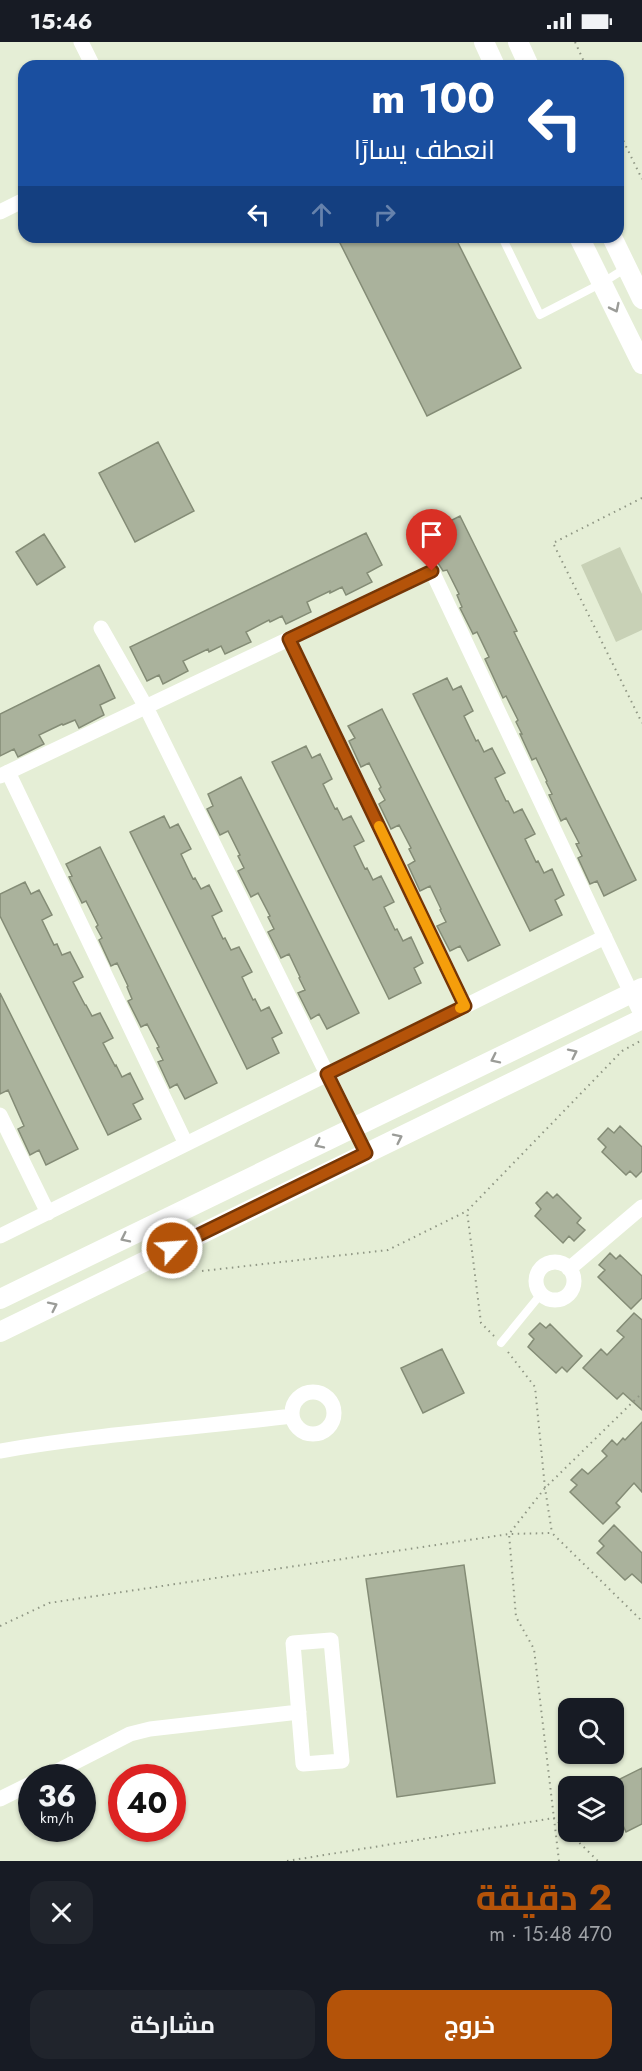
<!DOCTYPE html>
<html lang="ar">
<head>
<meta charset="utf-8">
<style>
  body { margin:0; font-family:Jost,Cairo,sans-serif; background:#20242c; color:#f1f3f6; direction:rtl; height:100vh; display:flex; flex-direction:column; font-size:22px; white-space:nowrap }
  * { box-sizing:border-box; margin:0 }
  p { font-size:20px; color:#9ea1a6 }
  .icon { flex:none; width:33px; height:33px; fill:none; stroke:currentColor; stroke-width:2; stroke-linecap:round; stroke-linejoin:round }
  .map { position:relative; height:1819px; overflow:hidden; direction:ltr }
  .drawer { display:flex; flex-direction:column; background:#171b24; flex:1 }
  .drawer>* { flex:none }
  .hud { position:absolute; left:18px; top:18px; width:606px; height:183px; border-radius:18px; box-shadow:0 2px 4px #0004; direction:rtl; background:#1a4fa0; color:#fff; overflow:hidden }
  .controls { position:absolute; left:558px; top:1656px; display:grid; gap:12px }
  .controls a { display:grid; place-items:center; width:66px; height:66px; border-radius:12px; background:#171b24; box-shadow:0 2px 4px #0004; font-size:30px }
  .speed { position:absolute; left:18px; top:1722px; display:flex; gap:12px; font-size:30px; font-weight:700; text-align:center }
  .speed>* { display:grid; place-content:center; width:78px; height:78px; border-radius:50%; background:#171b24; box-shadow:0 2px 4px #0004; line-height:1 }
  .speed small { font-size:15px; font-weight:400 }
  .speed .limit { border:9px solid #d22; background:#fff; color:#111 }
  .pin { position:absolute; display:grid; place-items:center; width:51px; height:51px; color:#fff; margin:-62px -26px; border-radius:50% 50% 50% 0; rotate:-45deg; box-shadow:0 0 6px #0007 }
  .pin .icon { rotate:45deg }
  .me { position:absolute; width:66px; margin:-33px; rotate:64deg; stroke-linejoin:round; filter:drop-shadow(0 0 4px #0008) }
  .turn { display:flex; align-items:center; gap:21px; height:126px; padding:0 30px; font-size:27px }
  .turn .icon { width:78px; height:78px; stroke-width:2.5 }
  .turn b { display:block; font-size:42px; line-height:51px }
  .lanes { display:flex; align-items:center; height:57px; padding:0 30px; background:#0003; justify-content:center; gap:30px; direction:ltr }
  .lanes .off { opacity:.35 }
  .round { display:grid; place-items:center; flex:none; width:63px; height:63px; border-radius:18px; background:#20242c }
  .headline { display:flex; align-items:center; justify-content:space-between; height:102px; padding:0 30px }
  h1 { font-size:36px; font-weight:700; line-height:45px; color:#b45309 }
  .button { display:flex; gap:12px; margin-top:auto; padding:12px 30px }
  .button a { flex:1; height:69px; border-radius:18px; background:#b45309; color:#fff; font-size:24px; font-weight:700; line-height:69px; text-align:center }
  .button a+a { background:#20242c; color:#f1f3f6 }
  .status { display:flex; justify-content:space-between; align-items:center; height:42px; padding:0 30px; background:#171b24; direction:ltr }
  .status svg { height:16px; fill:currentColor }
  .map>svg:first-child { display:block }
  .green { fill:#c8d1b6 }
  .building { fill:#aab29c; stroke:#848c76; stroke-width:1.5 }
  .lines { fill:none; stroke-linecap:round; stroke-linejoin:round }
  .path { stroke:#8f9684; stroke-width:2; stroke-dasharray:1.5 4.5; stroke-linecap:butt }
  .lane { stroke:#fff; stroke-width:8 }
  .street { stroke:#fff; stroke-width:15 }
  .secondary { stroke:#fff; stroke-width:20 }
  .oneway { stroke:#9b9c98 }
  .route-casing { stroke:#753606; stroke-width:15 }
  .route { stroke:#b45309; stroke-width:10 }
  .slow { stroke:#f59e0b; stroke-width:10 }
</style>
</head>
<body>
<div class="status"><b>15:46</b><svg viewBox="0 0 49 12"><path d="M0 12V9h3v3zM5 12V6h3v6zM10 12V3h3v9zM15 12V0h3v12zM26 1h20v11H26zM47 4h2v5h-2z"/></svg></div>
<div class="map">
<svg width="642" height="1819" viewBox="0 0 642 1819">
  <rect width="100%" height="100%" fill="#e5eed6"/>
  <!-- green -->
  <path class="green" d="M620,505l22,47v36l-26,12 -35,-77z"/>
  <!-- building -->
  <path class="building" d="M337,195h118l66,131 -94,48z
    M158,400l36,69 -59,31 -36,-69z
    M460,474l57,115 -3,1 122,248 -32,16 -7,-15 -7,3 -12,-26 4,-2 -6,-12 3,-1 -13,-25 -5,3 -12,-26 3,-1 -6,-12 1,-1 -11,-23 -4,2 -12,-26h2l-6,-12 2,-2 -12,-24 -3,2 -18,-39 4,-2 -12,-25 -4,2 -13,-26 2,-1 -5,-12 2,-1 -12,-24 -4,1 -5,-8 -8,-1 -6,-13 8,-4 -6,-12z
    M366,491l16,32 -15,8 5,9 -26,13 -4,-8 -12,6v-2l-23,11 4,10 -25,12 -4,-8 -12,6 -1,-2 -23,12 5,10 -26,12 -4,-8 -12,6 -1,-3 -25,12 5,10 -25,13 -4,-9 -12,6 -17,-34z
    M44,492l21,33 -28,18 -21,-33z
    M99,623l16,33 -15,7 4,10 -25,13 -4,-8 -12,5 -1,-1 -23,11 5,9 -26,13 -4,-8 -14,7v-42z
    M447,636l6,12 8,-4 12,25 -9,5 12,25 2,-1 6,12 8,-4 13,25 -10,5 11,23h2l6,12 8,-4 13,25 -10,5 11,23 2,-1 6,12 8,-4 12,26 -9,5 7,15 -32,16 -117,-237z
    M382,667l118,236 -32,16 -8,-15 -10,5 -13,-25 9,-4 -6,-12 1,-1 -11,-23 -10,5 -12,-26 7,-4 -6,-12 2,-1 -12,-23 -8,4 -12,-25 6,-4 -6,-11 2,-2 -12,-24 -8,4 -12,-26 6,-3 -7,-12z
    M306,704l6,12 8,-4 12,25 -9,5 12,25 2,-1 6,12 8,-4 13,25 -10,5 11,23 2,-1 6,12 8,-4 13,26 -10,5 11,23 2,-1 6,12 8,-4 12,26 -9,5 7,15 -32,16 -117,-237z
    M241,735l118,236 -32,16 -8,-15 -8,5 -13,-26 7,-3 -6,-12 1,-1 -11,-23 -8,4 -13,-26 6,-3 -6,-12 2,-1 -12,-23 -7,4 -13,-26 6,-3 -6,-12 2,-1 -12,-24 -8,4 -13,-26 6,-3 -5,-12z
    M164,774l6,12 8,-4 13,25 -10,5 12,25 2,-1 6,11 8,-4 13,26 -10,5 11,23 2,-1 6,12 8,-3 13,25 -10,5 11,23 2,-1 6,12 8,-4 13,26 -10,5 7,15 -32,16 -117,-237z
    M100,805l117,236 -32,16 -8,-15 -7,4 -12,-26 5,-2 -6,-12 2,-1 -12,-23 -6,3 -13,-26 4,-2 -5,-12 1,-1 -11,-23 -6,3 -12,-26 3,-2 -6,-11 2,-2 -12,-24 -4,2 -13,-26 3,-1 -6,-12z
    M25,840l6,12 8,-4 13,25 -10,5 12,25 3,-1 5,11 8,-3 13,25 -10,5 12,23h1l6,11 8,-3 13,25 -10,5 12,23 1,-1 6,12 8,-4 13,26 -10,5 8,15 -33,16 -108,-219v-22z
    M0,951l78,156 -32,16 -7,-15 -9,5 -12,-26 6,-3 -16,-36 -8,4z
    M620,1084l22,21v24l-6,6 -6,-6 -4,4 -24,-23 4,-5 -8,-8 10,-11 6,5z
    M547,1150l6,6 4,-4 24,24 -4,5 8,7 -11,11 -5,-5 -6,7 -28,-27 6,-7 -5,-6z
    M610,1211l6,6 4,-4 22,21v22l-11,11 -33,-32 7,-7 -6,-5z
    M634,1271l8,7v90l-19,-17 -6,6 -34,-31 18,-19 6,6 17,-18 -7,-6z
    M540,1281l6,5 4,-4 32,32 -15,16 -5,-5 -6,6 -28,-26 6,-8 -5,-5z
    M442,1307l22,44 -41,20 -22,-45z
    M642,1380v70l-8,-9 -18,20 4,4 -17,17 -33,-32 7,-7 -6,-5 11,-11 6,5 19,-18 -5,-5 10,-11 5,5 6,-7 2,2z
    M614,1483l28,28v30l-10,-9 -7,6 -28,-27 7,-7 -5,-5z
    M464,1523l31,218 -98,14 -31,-218z
    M642,1726v56l-16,8 -12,-26v-24z"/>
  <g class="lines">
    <!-- path -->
    <path class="path" d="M575,0l11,24
      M618,88l24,49
      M642,456l-89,45 89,180
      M202,1229l186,-21 79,-39
      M494,1294l-13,-13 -14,-112 155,-160 20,-11
      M508,1310l27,35 10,101 7,45
      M0,1584l49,-23 460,-69 43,-1 90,88
      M287,1819l267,-43 44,43
      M559,1819l-25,-212 -18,-32 -7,-83 36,-46 97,-95"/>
    <!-- lane -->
    <path class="lane" d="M502,195l38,78 62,-32 24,-15
      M501,1301l40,-49"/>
    <!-- street -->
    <path class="street" d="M81,0l12,24
      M0,170l24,-12
      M101,586l45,79 220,446
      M289,597l176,367
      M8,730l178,372
      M0,734l432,-205 210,445
      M0,1073l48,98
      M0,1194l605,-299
      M536 1239a19 19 0 1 1 38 0a19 19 0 1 1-38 0Z
      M569,1227l73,-62
      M292 1371a21 21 0 1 1 42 0a21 21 0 1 1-42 0Z
      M0,1409c97,-17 195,-23 292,-35
      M331,1598l11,121 -39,3 -10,-121z
      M44,1736l86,-44 20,-5 149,-17
      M0,1757l32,-16"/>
    <!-- secondary -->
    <path class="secondary" d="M484,0l11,24
      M518,0l11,24
      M579,195l63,127
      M612,195l30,62
      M0,1257l642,-311
      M0,1290l642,-313"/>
  </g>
  <!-- one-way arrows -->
  <defs><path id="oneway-chevron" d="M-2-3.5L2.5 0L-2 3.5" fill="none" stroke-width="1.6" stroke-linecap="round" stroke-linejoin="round" transform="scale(1.5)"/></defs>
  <g class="oneway">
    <use href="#oneway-chevron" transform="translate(615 266) rotate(64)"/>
    <use href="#oneway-chevron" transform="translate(573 1011) rotate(-26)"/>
    <use href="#oneway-chevron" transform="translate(495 1017) rotate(154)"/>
    <use href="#oneway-chevron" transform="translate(398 1096) rotate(-26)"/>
    <use href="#oneway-chevron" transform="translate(319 1102) rotate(154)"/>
    <use href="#oneway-chevron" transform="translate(125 1196) rotate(154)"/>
    <use href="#oneway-chevron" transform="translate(53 1264) rotate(-26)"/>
  </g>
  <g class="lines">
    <!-- route casing -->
    <g class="route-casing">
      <path id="route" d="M172,1206l194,-95 -39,-79 138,-68 -176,-367 143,-68"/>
    </g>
    <!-- route -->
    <use href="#route" class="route"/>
    <!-- slow -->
    <path class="slow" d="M379,784l86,180 -5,2"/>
  </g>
</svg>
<div class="controls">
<a><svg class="icon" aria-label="search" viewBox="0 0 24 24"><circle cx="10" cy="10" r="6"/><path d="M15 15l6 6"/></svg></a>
<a><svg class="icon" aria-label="layers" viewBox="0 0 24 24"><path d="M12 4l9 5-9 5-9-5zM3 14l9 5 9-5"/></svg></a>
</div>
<div class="speed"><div>36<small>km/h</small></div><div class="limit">40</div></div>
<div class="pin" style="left:432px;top:529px;background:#d93025"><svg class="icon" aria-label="arrive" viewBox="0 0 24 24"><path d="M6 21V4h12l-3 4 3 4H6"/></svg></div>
<svg class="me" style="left:172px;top:1206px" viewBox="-20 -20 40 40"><circle r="17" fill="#b45309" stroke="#fff" stroke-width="3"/><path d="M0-11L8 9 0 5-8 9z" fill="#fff"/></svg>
<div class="hud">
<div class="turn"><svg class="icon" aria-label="left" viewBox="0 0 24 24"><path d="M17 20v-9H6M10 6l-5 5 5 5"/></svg><div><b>100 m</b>انعطف يسارًا</div></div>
<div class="lanes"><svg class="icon" aria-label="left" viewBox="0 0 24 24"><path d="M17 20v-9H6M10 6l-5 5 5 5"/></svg><svg class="icon off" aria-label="ahead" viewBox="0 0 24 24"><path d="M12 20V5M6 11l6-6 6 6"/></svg><svg class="icon off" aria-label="right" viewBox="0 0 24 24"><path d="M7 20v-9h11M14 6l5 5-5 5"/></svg></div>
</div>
</div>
<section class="drawer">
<div class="headline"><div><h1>2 دقيقة</h1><p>470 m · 15:48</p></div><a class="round"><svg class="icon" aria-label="close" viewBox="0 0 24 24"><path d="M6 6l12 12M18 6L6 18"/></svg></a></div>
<div class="button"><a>خروج</a><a>مشاركة</a></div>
</section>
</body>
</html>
